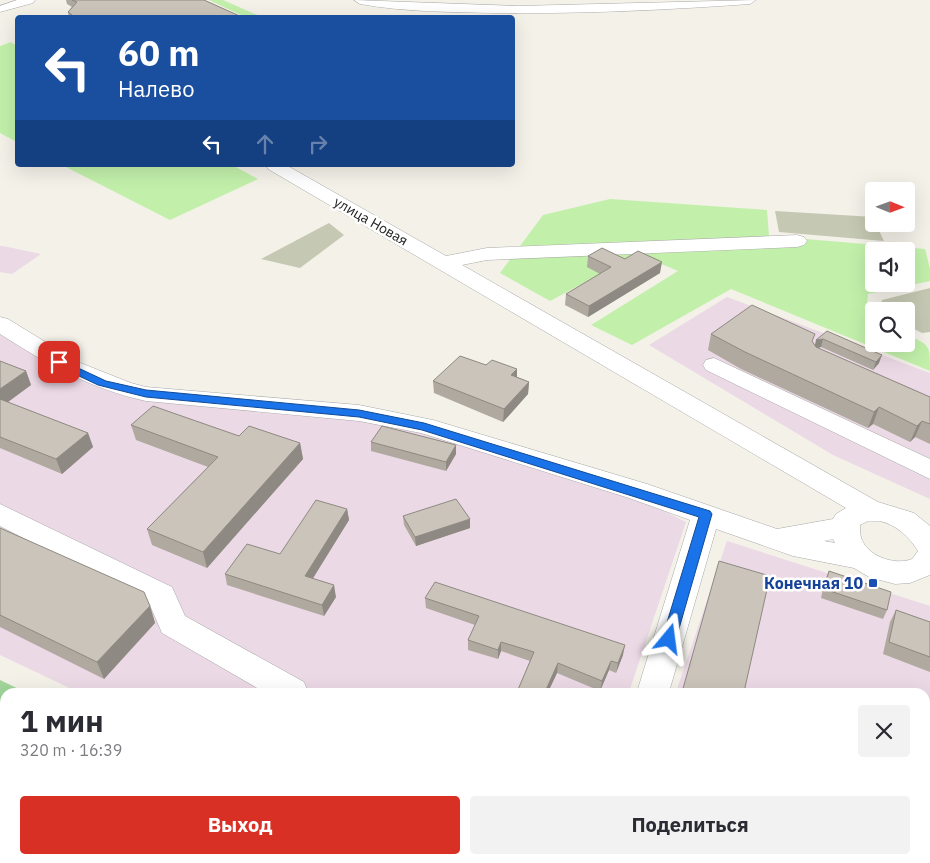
<!DOCTYPE html>
<html lang="ru">
<head>
<meta charset="utf-8">
<style>
  body { margin:0; font-family:"IBM Plex Sans",sans-serif; background:#f2f2f3; color:#2b2b33; height:100vh; display:flex; flex-direction:column; font-size:19px; white-space:nowrap }
  * { box-sizing:border-box; margin:0 }
  p { font-size:16px; color:#7c7c81 }
  .icon { flex:none; width:28px; height:28px; fill:none; stroke:currentColor; stroke-width:2; stroke-linecap:round; stroke-linejoin:round }
  .map { position:relative; flex:1; overflow:hidden }
  .panel { position:absolute; left:0px; top:688px; width:930px; height:176px; display:flex; flex-direction:column; background:#fff; border-radius:15px 15px 0 0; box-shadow:0 5px 20px #0002 }
  .panel>* { flex:none }
  .top-card { position:absolute; left:15px; top:15px; width:500px; height:152px; border-radius:5px; box-shadow:0 5px 20px #0002; background:#1a4fa0; color:#fff; overflow:hidden }
  .needle { width:32px; rotate:91deg }
  .buttons { position:absolute; left:865px; top:182px; display:grid; gap:10px }
  .buttons a { display:grid; place-items:center; width:50px; height:50px; border-radius:5px; background:#fff; box-shadow:0 5px 20px #0002; font-size:25px }
  .pin { position:absolute; display:grid; place-items:center; width:42px; height:42px; color:#fff; margin:-21px; border-radius:10px; box-shadow:0 2px 8px #0006 }
  .me { position:absolute; width:55px; margin:-28px; rotate:16deg; stroke-linejoin:round; filter:drop-shadow(0 0 4px #0008) }
  .turn { display:flex; align-items:center; gap:18px; height:105px; padding:0 20px; font-size:22px }
  .turn .icon { width:65px; height:65px; stroke-width:2.5 }
  .turn b { display:block; font-size:35px; line-height:42px }
  .lanes { display:flex; align-items:center; height:48px; padding:0 20px; background:#0003; justify-content:center; gap:25px; direction:ltr }
  .lanes .off { opacity:.35 }
  .round { display:grid; place-items:center; flex:none; width:52px; height:52px; border-radius:5px; background:#f2f2f3 }
  .overview { display:flex; align-items:center; justify-content:space-between; height:85px; padding:0 20px }
  h1 { font-size:30px; font-weight:700; line-height:38px }
  .action { display:flex; gap:10px; margin-top:auto; padding:10px 20px }
  .action a { flex:1; height:58px; border-radius:5px; background:#d93025; color:#fff; font-size:20px; font-weight:700; line-height:58px; text-align:center }
  .action a+a { background:#f2f2f3; color:#2b2b33 }
  .map>svg:first-child { display:block }
  .industrial { fill:#ecd9e6 }
  .construction { fill:#c5c8b2 }
  .grass { fill:#c2f0aa; fill-rule:evenodd }
  .forest { fill:#a1d599 }
  .lines { fill:none; stroke-linecap:round; stroke-linejoin:round }
  .minor-casing { stroke:#a9a9a9; stroke-width:1 }
  .minor { fill:#fff; fill-rule:evenodd }
  .wall { fill:#afa9a0 }
  .shaded-wall { fill:#8e8982 }
  .building { fill:#cbc4ba; stroke:#8e8982 }
  .route { fill:#1a73e8; stroke:#114b97 }
  .transit-dot { fill:#1a4fb4; stroke:#fff; stroke-width:2 }
  .labels { text-anchor:middle; dominant-baseline:central; stroke-width:5; stroke-linejoin:round; paint-order:stroke }
  .far-street-label { font-size:14px; fill:#222; stroke:#fff }
  .transit-label { font-size:16px; font-weight:bold; fill:#164399; stroke:#fff; text-anchor:end }
</style>
</head>
<body>
<div class="map">
<svg width="930" height="863" viewBox="0 0 930 863">
  <rect width="100%" height="100%" fill="#f3f1e8"/>
  <!-- industrial -->
  <path class="industrial" d="M0,246h3l38,8 -29,20 -12,-2z
    M727,297l203,76v126l-97,-44 -184,-110z
    M0,325l143,71 196,14 135,36 162,51 50,25 -57,170h-551l-78,-37z
    M727,541l203,65v257h-239l-3,-4h237v-167h-249z
    M323,859h228l7,4h-227z"/>
  <!-- construction -->
  <path class="construction" d="M775,211l99,6v7h2l8,17 -105,-9z
    M329,223l15,12 -44,33 -39,-9z
    M930,288v44l-8,1 -16,-8v-14h-26l2,-11z"/>
  <!-- grass -->
  <path class="grass" d="M209,0h14l39,17h-17z
    M11,42l6,4v96l-17,-9v-87z
    M62,165h170l26,14 -88,41z
    M610,199l157,11 2,26 156,13 5,20v12l-62,13 -2,21 8,4v25h32v-10c24,12 24,9 24,37l-199,-82 -99,56 -41,-20 87,-54 -40,-17 -88,47 -50,-28 43,-58zM874,251h32v33h-32z"/>
  <!-- forest -->
  <path class="forest" d="M0,680l25,12h-20v167h318l8,4h-331z"/>
  <g class="lines">
    <!-- minor casing -->
    <g class="minor-casing">
      <path id="minor" d="M17,0h18l-2,3 -33,9v-6z
        M354,0l164,6 238,-6 -6,4c-85,6 -169,10 -254,9 -46,-1 -91,-1 -136,-9z
        M266,165h20l160,91 41,-8 310,-13 7,2 3,4 -3,4 -7,2 -310,13 -25,5 416,237 36,11 16,13v49l-20,8 -15,1 -26,-7 -15,-9 -61,-12 -77,-27 -47,163h-32l53,-172 -61,-22 -208,-65 -62,-12 -213,-20c-55,-12 -99,-37 -146,-67v-17l8,2 70,43 53,21 15,4 213,18 74,15 214,64 130,45 56,-10 3,-5 10,-6 -578,-339zM880,521c17,4 29,16 38,30l-6,8c-17,7 -46,-3 -51,-22 -1,-3 -1,-8 -1,-12l8,-4zM833,539l2,4 -11,-2z
        M714,358l216,101v20l-224,-109 -3,-5 3,-5z
        M0,504l172,83 13,29 119,66 4,10h-44l-102,-59 -13,-30 -149,-77z
        M571,859h74l2,4h-74z"/>
    </g>
    <!-- minor -->
    <use href="#minor" class="minor"/>
  </g>
  <!-- wall -->
  <path class="wall" d="M66,0h138l40,18h-175l-1,-6 4,-5 -5,-3z
    M588,256l37,3 35,14 -72,44 -23,-12 1,-11 34,-20 -13,-7z
    M827,331l52,32 -6,7 -52,-23 -3,1 112,49v47l-15,-7 -5,5 -37,-18 -5,4 -127,-59 -33,-19 3,-16 104,11z
    M0,361l26,10 5,14 -24,17 81,31 5,14 -31,27 -62,-26z
    M486,365l31,4v8l12,5 -1,12 -25,28 -69,-29 -1,-12z
    M131,425l169,18 3,16 -96,109 -55,-23 -5,-16 61,-62 -72,-27z
    M371,442l85,3v9l-10,17 -75,-20z
    M347,509l2,11 -37,59 24,18 -12,19 -97,-31 -2,-11 55,-20z
    M403,516l67,12 -54,18 -12,-21z
    M0,528l150,78 5,17 -51,56 -104,-52z
    M829,571l58,39 -4,9 -62,-21 4,-18z
    M425,598l198,57 -7,18 -7,-3 -9,21 -43,-18 -9,19h-31l13,-31 -29,-10 -3,8 -30,-9v-10l7,-15 -49,-17z
    M896,610l34,12v50l-47,-18 7,-32z
    M752,859h79l-1,4h-70z
    M864,859h61l4,4h-66z"/>
  <!-- shaded-wall -->
  <path class="shaded-wall" d="M662,262l-2,11 -72,44 1,-11z
    M823,339l-2,8 -7,2 2,-9z
    M882,355l-3,8 -6,7 3,-8z
    M517,369v12l-6,-6z
    M26,371l5,14 -31,23v-19z
    M529,382l-1,12 -25,28 1,-13z
    M879,407l-6,17 -5,4 6,-16z
    M922,421l-7,16 -5,5 7,-16z
    M88,433l5,14 -31,27 -6,-15z
    M300,443l3,16 -96,109 -4,-16z
    M456,445v9l-10,17v-9z
    M347,509l2,11 -42,68 -2,-12z
    M470,519v9l-54,18 -1,-9z
    M334,585l2,12 -12,19 -2,-11z
    M150,606l5,17 -51,56 -7,-17z
    M501,642v9l-3,8v-9z
    M625,645l-2,10 -7,18 2,-10z
    M611,661l-2,9 -9,21 2,-10z
    M558,663l-1,10 -9,19h-3z"/>
  <!-- building -->
  <path class="building" d="M72,0h132l40,18h-168l-8,-6 9,-10z
    M602,248l23,11 13,-8 24,11 -73,44 -23,-12 45,-27 -23,-11z
    M752,305l63,29 -3,7 4,6 114,50v27l-8,-3 -5,5 -38,-19 -5,5 -129,-60 -34,-18z
    M827,331l55,24 -6,7 -53,-23 -7,1z
    M460,356l26,9 6,-5 25,9 -6,6 18,7 -25,27 -71,-28z
    M0,361l26,10 -26,18z
    M0,399l88,34 -32,26 -56,-22z
    M153,406l86,30 10,-10 51,17 -97,109 -56,-23 71,-72 -87,-32z
    M382,426l74,19 -10,17 -75,-20z
    M456,499l14,20 -55,18 -12,-21z
    M316,500l31,9 -42,67 29,9 -12,20 -97,-31 22,-30 33,10z
    M0,528l144,64 6,14 -53,56 -97,-47z
    M719,561l51,15 -26,116h-62z
    M829,571l62,21 -4,18 -63,-21z
    M435,582l190,63 -7,18 -7,-2 -9,20 -44,-18 -13,29h-28l17,-40 -33,-10 -3,8 -30,-10 11,-24 -54,-18z
    M896,610l34,12v35l-41,-15z
    M925,857l5,3 -1,3h-63l1,-4h58z
    M780,859h51l-1,4h-41z"/>
  <!-- route -->
  <path class="route" d="M59,359l47,22 40,9 213,20 65,13 286,88 2,3 -36,125 -2,4h-10l-2,-4 37,-122 -277,-87 -63,-13 -213,-20 -48,-12 -42,-20v-5z"/>
  <!-- markers -->
  <rect class="transit-dot" x="868" y="578" width="10" height="10" rx="2.5"/>
  <g class="labels">
    <!-- far-street labels -->
    <g class="far-street-label">
      <text transform="translate(371 221) rotate(30)">улица Новая</text>
    </g>
    <!-- transit labels -->
    <g class="transit-label">
      <text x="863" y="583">Конечная 10</text>
    </g>
  </g>
</svg>
<div class="buttons">
<a><svg class="needle" viewBox="-14 -14 28 28"><path d="M0-13l5 13h-10z" fill="#e53935"/><path d="M0 13l5-13h-10z" fill="#7c7c81"/></svg></a>
<a><svg class="icon" aria-label="sound" viewBox="0 0 24 24"><path d="M4 9h4l5-4v14l-5-4H4zM17 9q2 3 0 6"/></svg></a>
<a><svg class="icon" aria-label="search" viewBox="0 0 24 24"><circle cx="10" cy="10" r="6"/><path d="M15 15l6 6"/></svg></a>
</div>
<div class="pin" style="left:59px;top:362px;background:#d93025"><svg class="icon" aria-label="arrive" viewBox="0 0 24 24"><path d="M6 21V4h12l-3 4 3 4H6"/></svg></div>
<svg class="me" style="left:669px;top:639px" viewBox="-20 -20 40 40"><path d="M0-17L14 15 0 8-14 15z" fill="#1a73e8" stroke="#fff" stroke-width="4"/></svg>
<div class="top-card">
<div class="turn"><svg class="icon" aria-label="left" viewBox="0 0 24 24"><path d="M17 20v-9H6M10 6l-5 5 5 5"/></svg><div><b>60 m</b>Налево</div></div>
<div class="lanes"><svg class="icon" aria-label="left" viewBox="0 0 24 24"><path d="M17 20v-9H6M10 6l-5 5 5 5"/></svg><svg class="icon off" aria-label="ahead" viewBox="0 0 24 24"><path d="M12 20V5M6 11l6-6 6 6"/></svg><svg class="icon off" aria-label="right" viewBox="0 0 24 24"><path d="M7 20v-9h11M14 6l5 5-5 5"/></svg></div>
</div>
<section class="panel">
<div class="overview"><div><h1>1 мин</h1><p>320 m · 16:39</p></div><a class="round"><svg class="icon" aria-label="close" viewBox="0 0 24 24"><path d="M6 6l12 12M18 6L6 18"/></svg></a></div>
<div class="action"><a>Выход</a><a>Поделиться</a></div>
</section>
</div>
</body>
</html>
